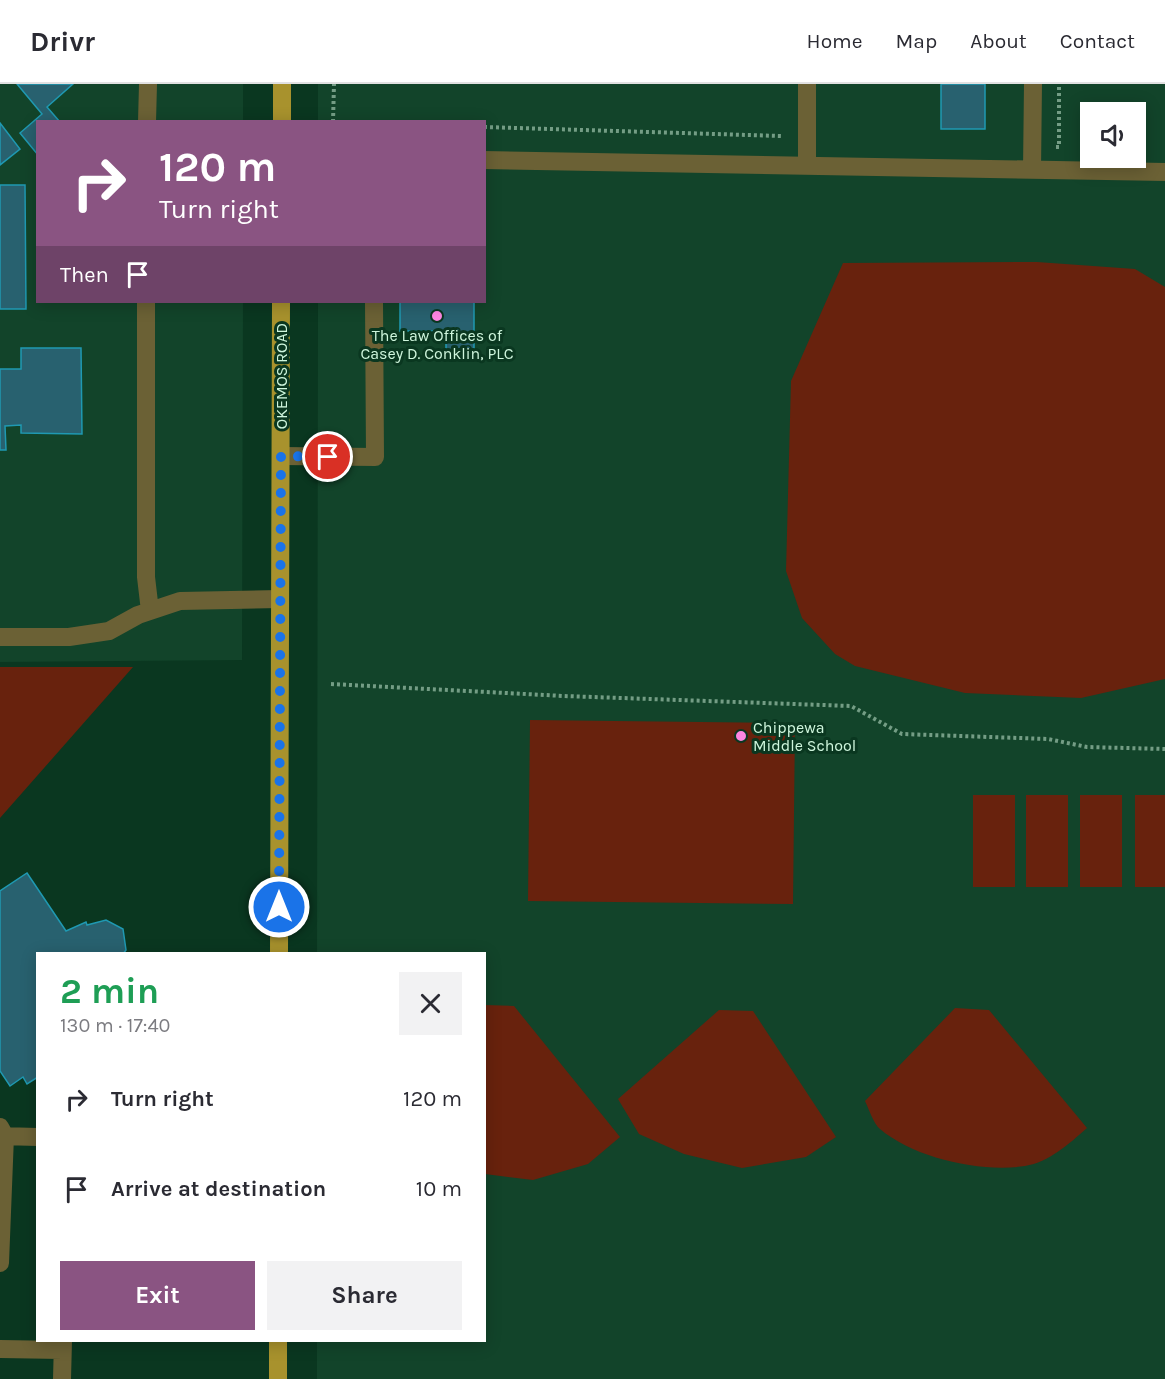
<!DOCTYPE html>
<html lang="en">
<head>
<meta charset="utf-8">
<style>
  body { margin:0; font-family:Karla,sans-serif; background:#f2f2f3; color:#2b2b33; height:100vh; display:flex; flex-direction:column; font-size:22px; white-space:nowrap }
  * { box-sizing:border-box; margin:0 }
  p { font-size:20px; color:#7c7c81 }
  .icon { flex:none; width:33px; height:33px; fill:none; stroke:currentColor; stroke-width:2; stroke-linecap:round; stroke-linejoin:round }
  .map { position:relative; flex:1; overflow:hidden }
  .drawer { position:absolute; left:36px; top:868px; width:450px; height:390px; display:flex; flex-direction:column; background:#fff; border-radius:0px; box-shadow:0 3px 15px #0003 }
  .drawer>* { flex:none }
  .guide { position:absolute; left:36px; top:36px; width:450px; height:183px; border-radius:0px; box-shadow:0 3px 15px #0003; background:#8a5482; color:#fff; overflow:hidden }
  .tools { position:absolute; left:1080px; top:18px; display:grid; gap:12px }
  .tools a { display:grid; place-items:center; width:66px; height:66px; border-radius:0px; background:#fff; box-shadow:0 3px 15px #0003; font-size:30px }
  .pin { position:absolute; display:grid; place-items:center; width:51px; height:51px; color:#fff; margin:-26px; border:3px solid #fff; border-radius:50%; box-shadow:0 2px 6px #0007 }
  .me { position:absolute; width:66px; margin:-33px; rotate:0deg; stroke-linejoin:round; filter:drop-shadow(0 0 4px #0008) }
  .turn { display:flex; align-items:center; gap:21px; height:126px; padding:0 24px; font-size:27px }
  .turn .icon { width:78px; height:78px; stroke-width:2.5 }
  .turn b { display:block; font-size:42px; line-height:51px }
  .then { display:flex; align-items:center; height:57px; padding:0 24px; background:#0003; gap:12px; font-size:22px }
  .round { display:grid; place-items:center; flex:none; width:63px; height:63px; border-radius:0px; background:#f2f2f3 }
  .headline { display:flex; align-items:center; justify-content:space-between; height:102px; padding:0 24px }
  h1 { font-size:36px; font-weight:700; line-height:45px; color:#1e9e55 }
  .primary-button { display:flex; gap:12px; margin-top:auto; padding:12px 24px }
  .primary-button a { flex:1; height:69px; border-radius:0px; background:#8a5482; color:#fff; font-size:24px; font-weight:700; line-height:69px; text-align:center }
  .primary-button a+a { background:#f2f2f3; color:#2b2b33 }
  ul { padding:0; list-style:none }
  li { display:flex; align-items:center; gap:18px; height:90px; padding:0 24px }
  li div { flex:1 }
  li b { display:block; font-size:22px }
  li em { font-style:normal }
  header { display:flex; align-items:center; gap:36px; box-sizing:border-box; height:84px; padding:0 30px; background:#fff; border-bottom:2px solid #e1e1e2 }
  header strong { font-size:28px }
  nav { display:flex; gap:33px; margin-inline-start:auto; font-size:21px }
  .map>svg:first-child { display:block }
  .built { fill:#12442a; fill-rule:evenodd }
  .green { fill:#68220d }
  .building { fill:#28616f; stroke:#1f99b2; stroke-width:1.5 }
  .lines { fill:none; stroke-linecap:round; stroke-linejoin:round }
  .path { stroke:#749d85; stroke-width:4; stroke-dasharray:3 3; stroke-linecap:butt }
  .minor { stroke:#6b6135; stroke-width:18 }
  .major { stroke:#a8922d; stroke-width:18 }
  .route { stroke:#1a73e8; stroke-width:10; stroke-dasharray:0 18 }
  .poi-dot { fill:#fd86e2; stroke:#0a3720; stroke-width:2 }
  .labels { text-anchor:middle; dominant-baseline:central; stroke-width:6; stroke-linejoin:round; paint-order:stroke }
  .poi-label { font-size:16px; fill:#cff6dd; stroke:#0a3720 }
  .street-label { font-size:16px; fill:#cff6dd; stroke:#0a3720 }
</style>
</head>
<body>
<header>
<strong>Drivr</strong>
<nav><a>Home</a><a>Map</a><a>About</a><a>Contact</a></nav>
</header>
<div class="map">
<svg width="1165" height="1295" viewBox="0 0 1165 1295">
  <rect width="100%" height="100%" fill="#0a3720"/>
  <!-- built -->
  <path class="built" d="M0,0h243v37l-205,1v180h205l-1,358 -242,2z
    M318,0h847v1295h-848v-38h167v-387h-167l1,-652h166v-180l-166,-1zM1090,28h46v46h-46z"/>
  <!-- green -->
  <path class="green" d="M1037,178l98,7 30,18v392l-84,19 -116,-5 -110,-27 -20,-12 -33,-36 -16,-47 5,-190 52,-118z
    M0,583h133l-133,151z
    M530,636l265,3 -2,181 -265,-3z
    M973,711h42v92h-42z
    M1026,711h42v92h-42z
    M1080,711h42v92h-42z
    M1135,711h30v92h-30z
    M485,921l29,1 106,131 -32,27 -55,16 -48,-6z
    M955,924l34,2 98,118c-18,16 -38,34 -62,38 -44,7 -111,-8 -145,-37 -7,-6 -11,-20 -15,-28z
    M719,926l34,1 83,126 -30,20 -64,11 -58,-14 -45,-20 -21,-35z"/>
  <!-- building -->
  <path class="building" d="M17,0h56l-26,23 13,15h-22v33l-18,-22 22,-19z
    M941,0h44v45h-44z
    M0,39l20,26 -20,16z
    M0,101h25l1,124h-26z
    M400,218h74v56h-28v-27h-46z
    M21,264h60l1,86 -61,-1v-8l-16,1 1,24h-6v-81h21z
    M27,789l39,58 20,-9 1,3 19,-5 17,9 3,21 -3,4h-85v123l-11,7 -4,-7 -13,9 -10,-15v-180z"/>
  <g class="lines">
    <!-- path -->
    <path class="path" d="M333,38l1,-38
      M484,43l297,9
      M1056,63h3v-63
      M331,600l233,12 287,10 51,28 146,5 39,8 78,2"/>
    <!-- minor -->
    <path class="minor" d="M147,38l1,-38
      M484,76l681,12
      M807,82v-82
      M1032,86l1,-86
      M146,218v275l4,34
      M281,372l94,1 -1,-155
      M0,553h69l40,-6 29,-16 42,-14 100,-2
      M0,1043l5,9 -5,127
      M0,1052l38,1
      M0,1265l62,1
      M62,1295l1,-38"/>
    <!-- major -->
    <path class="major" d="M282,38v-38
      M279,870l2,-652
      M278,1295v-38"/>
  </g>
  <g class="lines">
    <!-- route -->
    <path class="route" d="M279,823l2,-451 47,1"/>
  </g>
  <!-- markers -->
  <g class="poi-dot">
    <circle cx="437" cy="232" r="6"/>
    <circle cx="741" cy="652" r="6"/>
  </g>
  <g class="labels">
    <!-- poi labels -->
    <g class="poi-label">
      <text x="437" y="251">The Law Offices of<tspan x="437" dy="18">Casey D. Conklin, PLC</tspan></text>
      <text x="753" y="643" text-anchor="start">Chippewa<tspan x="753" dy="18">Middle School</tspan></text>
    </g>
    <!-- street labels -->
    <g class="street-label">
      <text transform="translate(281 292) rotate(-90)">OKEMOS ROAD</text>
    </g>
  </g>
</svg>
<div class="tools">
<a><svg class="icon" aria-label="sound" viewBox="0 0 24 24"><path d="M4 9h4l5-4v14l-5-4H4zM17 9q2 3 0 6"/></svg></a>
</div>
<div class="pin" style="left:328px;top:373px;background:#d93025"><svg class="icon" aria-label="arrive" viewBox="0 0 24 24"><path d="M6 21V4h12l-3 4 3 4H6"/></svg></div>
<svg class="me" style="left:279px;top:823px" viewBox="-20 -20 40 40"><circle r="17" fill="#1a73e8" stroke="#fff" stroke-width="3"/><path d="M0-11L8 9 0 5-8 9z" fill="#fff"/></svg>
<div class="guide">
<div class="turn"><svg class="icon" aria-label="right" viewBox="0 0 24 24"><path d="M7 20v-9h11M14 6l5 5-5 5"/></svg><div><b>120 m</b>Turn right</div></div>
<div class="then">Then<svg class="icon" aria-label="arrive" viewBox="0 0 24 24"><path d="M6 21V4h12l-3 4 3 4H6"/></svg></div>
</div>
<section class="drawer">
<div class="headline"><div><h1>2 min</h1><p>130 m · 17:40</p></div><a class="round"><svg class="icon" aria-label="close" viewBox="0 0 24 24"><path d="M6 6l12 12M18 6L6 18"/></svg></a></div>
<ul>
<li><svg class="icon" aria-label="right" viewBox="0 0 24 24"><path d="M7 20v-9h11M14 6l5 5-5 5"/></svg><div><b>Turn right</b></div><em>120 m</em></li>
<li><svg class="icon" aria-label="arrive" viewBox="0 0 24 24"><path d="M6 21V4h12l-3 4 3 4H6"/></svg><div><b>Arrive at destination</b></div><em>10 m</em></li>
</ul>
<div class="primary-button"><a>Exit</a><a>Share</a></div>
</section>
</div>
</body>
</html>
